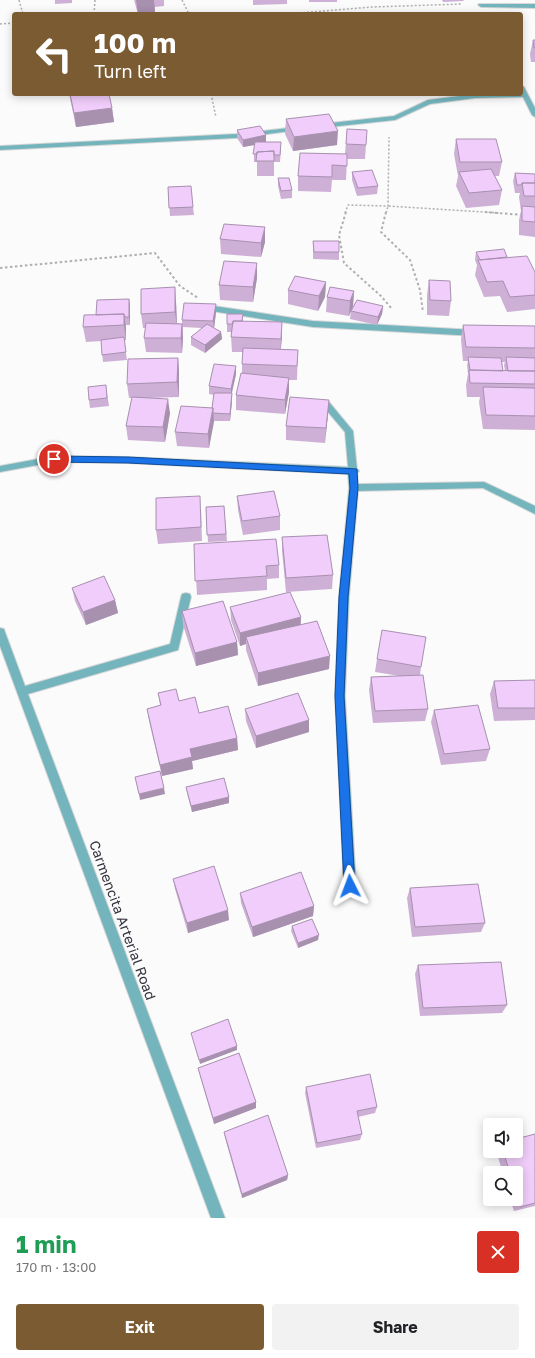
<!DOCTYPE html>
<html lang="en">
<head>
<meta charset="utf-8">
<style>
  body { margin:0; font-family:"Golos Text",sans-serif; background:#f2f2f2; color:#202124; height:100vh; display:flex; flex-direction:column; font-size:15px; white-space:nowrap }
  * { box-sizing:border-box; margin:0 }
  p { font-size:13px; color:#757577 }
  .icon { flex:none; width:22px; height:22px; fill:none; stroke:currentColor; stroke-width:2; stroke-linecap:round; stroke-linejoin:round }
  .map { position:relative; height:1218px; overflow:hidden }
  .side { display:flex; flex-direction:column; background:#fff; flex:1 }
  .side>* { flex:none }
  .banner { position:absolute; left:12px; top:12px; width:511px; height:84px; border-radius:4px; box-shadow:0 2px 10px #0003; background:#7b5b31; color:#fff; overflow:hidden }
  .controls { position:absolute; left:483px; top:1118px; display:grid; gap:8px }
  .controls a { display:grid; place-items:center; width:40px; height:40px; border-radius:4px; background:#fff; box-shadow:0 2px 10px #0003; font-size:20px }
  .pin { position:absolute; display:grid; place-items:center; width:34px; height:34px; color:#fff; margin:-17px; border:2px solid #fff; border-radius:50%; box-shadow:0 1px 4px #0007 }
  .me { position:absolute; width:44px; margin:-22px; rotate:357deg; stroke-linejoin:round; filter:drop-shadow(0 0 3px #0008) }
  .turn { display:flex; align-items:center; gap:14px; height:84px; padding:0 16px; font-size:18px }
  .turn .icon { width:52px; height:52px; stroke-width:2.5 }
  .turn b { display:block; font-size:28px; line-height:34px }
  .round { display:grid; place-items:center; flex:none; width:42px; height:42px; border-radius:4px; background:#f2f2f2 }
  .head { display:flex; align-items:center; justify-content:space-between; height:68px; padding:0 16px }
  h1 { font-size:24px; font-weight:700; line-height:30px; color:#1e9e55 }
  .button { display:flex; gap:8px; margin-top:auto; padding:8px 16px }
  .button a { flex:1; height:46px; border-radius:4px; background:#7b5b31; color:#fff; font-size:16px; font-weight:700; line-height:46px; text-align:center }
  .button a+a { background:#f2f2f2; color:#202124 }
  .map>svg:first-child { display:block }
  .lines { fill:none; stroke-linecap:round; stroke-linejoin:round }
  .street-casing { stroke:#d7d7d8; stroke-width:2 }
  .path-far1 { stroke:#afaeb2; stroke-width:1.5; stroke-dasharray:2 2; stroke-linecap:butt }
  .path { stroke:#afaeb2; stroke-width:2; stroke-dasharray:2.5 2.5; stroke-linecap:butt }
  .street { fill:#74b5bd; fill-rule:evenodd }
  .wall { fill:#ceb0d7; fill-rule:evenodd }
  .shaded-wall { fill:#a890af }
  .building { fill:#f0cdfa; stroke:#a890af }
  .route { fill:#1a73e8; stroke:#114b97 }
  .labels { text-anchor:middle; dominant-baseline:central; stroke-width:3.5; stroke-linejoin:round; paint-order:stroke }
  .near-street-label { font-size:14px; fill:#37343f; stroke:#fafbfa }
</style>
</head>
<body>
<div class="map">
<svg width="535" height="1218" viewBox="0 0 535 1218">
  <rect width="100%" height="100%" fill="#fafbfa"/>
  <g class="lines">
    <!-- street casing -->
    <g class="street-casing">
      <path id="street" d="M479,4h56v4l-54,-1 -3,-2z
        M521,85l3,2 11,21v9l-3,-2 -9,-18 -48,1 -45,6 -35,16 -74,8 -3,-2 3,-2 73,-8 34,-16 47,-6h46z
        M297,127l3,2 -1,1 -63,8 -236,12v-4l236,-12z
        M214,306l99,15 162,9 4,3 -4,3 -162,-9 -102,-16 -1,-2z
        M326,401l3,1 24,29 4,38 2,2 -2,2 1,11 126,-2 51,24v8l-52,-26 -125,3 -9,106 -4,99 11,190 -2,4 -4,2 -4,-2 -2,-4 -9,-190 4,-99 10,-109 -1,-14 -220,-11 -74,-1 -54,10v-6l54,-10 74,1 220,10 -3,-35 -22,-26 -1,-2z
        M186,593l4,1 1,3 -13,53 -150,44 197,524h-14l-211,-572v-18l4,1 1,3 20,54 145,-42 11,-47 1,-3z"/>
    </g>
    <!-- path-far1 -->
    <path class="path-far1" d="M19,0l4,14
      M182,0l7,14
      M94,14l1,-14
      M287,14l85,-7 90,-3
      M0,24l14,-1
      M211,94l5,23
      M345,213l3,-8 40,1 1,-69
      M386,213l2,-7 112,7"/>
    <!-- path -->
    <path class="path" d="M346,212l-7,23 5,28 37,33 11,13
      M386,212l-5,20 29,28 10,30 3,22
      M485,212l38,3
      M0,268l155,-15 25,33 18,12"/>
    <!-- street -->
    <use href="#street" class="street"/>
  </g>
  <!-- wall -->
  <path class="wall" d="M55,0h17v3l-17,1z
    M134,0h30v6l-9,1v5l-17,2z
    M253,0h34v4l-34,1z
    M309,0h28v2h-28z
    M442,0h22l-1,1 -20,1z
    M533,40h2v22h-4l-1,-8z
    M69,94h40l3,14 2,14 -38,5 -5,-24z
    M286,119l51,26 -44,6 -8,-17z
    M347,129l19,16 -1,14h-18l-1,21h-14l-1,12 -33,-1v-15l47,-22z
    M237,130l29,5v7l15,8 -1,12h-6v14h-17v-14h-3v-17l-11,2 -6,-9z
    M456,139l46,23 -3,14h-4l7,14 -3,15 -33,3 -10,-22 2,-10 -4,-22z
    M352,172l26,14 -1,8 -20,2 -5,-16z
    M515,173l20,1v63l-16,-2v-15l2,-9 -2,-14 1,-4h-5l-2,-12z
    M278,178l14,12v8l-11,1 -3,-13z
    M168,187l25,20 1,8 -24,1z
    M220,239l45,3 -4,15 -40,-3z
    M313,241l26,11v8l-26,-1z
    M476,252l31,5 28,15v37l-28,3 -7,-16 -16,1 -9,-22 2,-10 -2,-5z
    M257,278l-4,24 -33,-2 -1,-15z
    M429,280l22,21 -2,15 -22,-1v-20z
    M326,282l-1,15 -7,14 -30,-7v-14z
    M354,291l-1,15 -2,5 32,-5 -1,8 -5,11 -27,-6 1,-8 -2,5 -23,-4 1,-15z
    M129,299l1,7v19h-4v15h-2l3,20 -24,2 -2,-21 -15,1 -3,-15 13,-12z
    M176,302l1,21 5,1v-4l34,-16v8l-2,16 7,4 1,7 -17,14 -14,-8v-8l11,-9 -19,-1v11l-1,15 -36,-1 -2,-14 2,-10h-3l-2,-14z
    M243,314v7l39,16 -1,12 17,1 -1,30h-8v12l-4,22 -49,-4v-15l6,-22v-9l1,-12h-11l-1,-15 1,-5h-5v-8z
    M463,325l72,1v104l-52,-1 -4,-27 1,-5h-13l-1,-12 2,-11 -1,-9 1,-4h-5l-2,-21zM502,362h3l-1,3 1,6h-2z
    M178,358l1,14v25l-31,1 22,15 -5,29 -37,-2 -2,-14 6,-28h-3l-2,-14z
    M236,366v8l-4,19v8l-2,20h-17l-4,27 -32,-2 -2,-14 37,-24 2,-13 -5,-1v-8z
    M107,393l2,13 -19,2 -1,-8z
    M328,414l-3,29 -39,-3v-14z
    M237,496l43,20v14l-37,5 -5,-25z
    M224,506l3,35 -19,1 -2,-35z
    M201,510l1,31 -44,3 -2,-14z
    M282,537l51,38 -1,14 -46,3 -4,-41z
    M194,544l85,21v13l-12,1v11l-70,5z
    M72,588l43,12 3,13 -32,12 -11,-24z
    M230,607l71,10v7l28,45 -71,17 -12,-36v-6l-6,2 -9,-26z
    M182,611l55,31 1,13 -42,11 -13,-41z
    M377,659l44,8 -1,8 8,34 -3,12 -52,2 -4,-33 2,-13 29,-1 -25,-4z
    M535,680v40l-41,1 -4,-27 4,-13z
    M158,693l21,8 20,12 38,25 1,12 -46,11 1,8 -31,7 -13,-55 -2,-12 13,-4z
    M245,709l64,23 -53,16 -10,-27z
    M434,710l56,39 -4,12 -45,4 -10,-43z
    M186,787l43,10v6l-37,9 -5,-19z
    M173,879l56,41 -41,13 -13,-44z
    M410,888l75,35 -4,9 -69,5 -5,-39z
    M240,893l74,13 -1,10 -60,21 -12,-34z
    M292,926l26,14 -20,8 -7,-17z
    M418,965l89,40 -5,8 -82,3 -5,-42z
    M198,1068l58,34v6l-42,16 -14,-48z
    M306,1087l71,20 -2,6 -17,4 4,17 -2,6 -44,8 -11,-55z
    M224,1132l64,43 -1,5 -45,18 -17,-60z
    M535,1134v72l-21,5 -4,-12h6v-26h-13l-7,-22h20z"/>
  <!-- shaded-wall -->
  <path class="shaded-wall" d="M136,0h18l1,12 -17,2z
    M112,108l2,14 -38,5 -2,-14z
    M338,131l-1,14 -44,6 1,-14z
    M266,135v8l-23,4v-7z
    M265,227v15l-4,15v-14z
    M257,263v15l-4,24v-15z
    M326,282l-1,15 -7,14 1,-15z
    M175,287l1,15 1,25 -2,-15z
    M354,291l-1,15 -4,10 1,-15z
    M129,299l1,7v19l-1,-8z
    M216,304v8l-2,17 -1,-8z
    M383,306l-1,8 -5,11 1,-8z
    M124,314l2,14v12l-2,-15z
    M282,322v15l-2,16 1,-14z
    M182,324l1,14 -1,15 -1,-15z
    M221,332l1,7 -17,14v-8z
    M178,358l1,14v25l-2,-15z
    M236,366v8l-5,22v-7z
    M289,378v14l-4,22v-14z
    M232,393v8l-2,20v-7z
    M168,399l2,14 -5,29 -2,-15z
    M329,400l-1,14 -3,29 1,-15z
    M213,408l1,14 -5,26 -1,-14z
    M115,600l3,13 -32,12 -3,-13z
    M301,617l-1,13 -54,7v7l-6,2v-13z
    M237,642l1,13 -42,11 -1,-13z
    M330,656l-1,13 -71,17v-13z
    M309,720v12l-53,16v-12z
    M237,738l1,12 -46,11 1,8 -31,7 -2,-11 30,-16z
    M164,788l1,6 -25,6 -1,-6z
    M229,797v6l-37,9 -1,-6z
    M314,906l-1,10 -60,21 -1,-10z
    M228,910l1,10 -41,13 -1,-10z
    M319,935l-1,5 -20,8v-5z
    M237,1046v4l-37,14 -1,-4z
    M256,1102v6l-42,16 -1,-6z
    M288,1175l-1,5 -45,18v-4z"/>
  <!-- building -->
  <path class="building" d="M533,40h2v8h-1z
    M70,94h39l3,14 -38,5z
    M329,114l9,17 -44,6 -8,-18z
    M260,126l6,9 -23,5 -6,-10z
    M347,129l20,1 -1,15 -20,-1z
    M456,139h40l6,23h-42z
    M255,142h26l-1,13h-6v-4l-17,1v2h-4z
    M274,151v10h-18l1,-9z
    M300,153l47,1v12l-15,-1v12l-34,-1z
    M491,169l11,21 -33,3 -10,-21z
    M372,170l6,16 -20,2 -6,-16z
    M515,173l20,1v9h-13l-1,2h-4z
    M278,178h11l3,12 -11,1z
    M522,183h13v13h-11z
    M191,186l2,21 -24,1 -1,-21z
    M522,206l13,1v15l-13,-1z
    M224,224l41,3 -4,16 -41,-4z
    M313,241h26v11h-25z
    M504,249l3,8 -27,3 -4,-8z
    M527,256l8,16v23l-25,2 -7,-16 -16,1 -9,-22z
    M224,261l33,2 -4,24 -34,-2z
    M295,276l31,6 -7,14 -31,-6z
    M429,280l21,1 1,20 -21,-1z
    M175,287v25l-34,2v-25z
    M330,287l24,4 -4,10 -23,-4z
    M129,299v18h-4l-1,-3 -28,1 1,-15z
    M357,300l26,6 -5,11 -27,-6z
    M184,303l32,1 -3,17 -31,-1z
    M124,314v11l-41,2 1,-12z
    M227,314h16l-1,7h-9v3h-6z
    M233,321l49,1 -1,17 -50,-2z
    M146,323l36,1 -1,14h-37z
    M207,324l14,8 -16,13 -14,-8z
    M463,325l72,1v22l-69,-1z
    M124,337l2,15 -24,3 -1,-15z
    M243,348l55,2 -1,16 -55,-2z
    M468,357l33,1 2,13 -33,-1z
    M506,357l29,1v13h-27z
    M178,358l-1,24 -50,2 1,-25z
    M214,364l22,2 -5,23 -22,-3z
    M469,370l66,1v13l-65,-1z
    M241,373l48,5 -4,22 -49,-5z
    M106,385l1,13 -18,2 -1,-13z
    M483,387l52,1v28l-49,-1z
    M214,393h18l-2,21 -17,-1v-5h-1z
    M132,397l36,2 -5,28 -37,-1z
    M290,397l39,3 -3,28 -40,-2z
    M181,406l32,2 -5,26 -33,-2z
    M274,491l6,25 -38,5 -5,-25z
    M200,496l1,31 -45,3v-32z
    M224,506l2,28 -19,1 -1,-28z
    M327,535l6,40 -47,3 -4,-41z
    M276,539l3,26 -13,1 1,10 -72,5 -1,-37z
    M104,576l11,24 -32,12 -11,-24z
    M290,592l11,25 -61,16 -10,-26z
    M223,601l14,41 -42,11 -13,-42z
    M317,621l13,35 -72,17 -12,-36z
    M382,630l44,7 -5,30 -44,-8z
    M423,675l5,34 -53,2 -4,-34z
    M535,680v28h-37l-4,-27z
    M176,689l3,12 16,-4 4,16 29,-7 9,32 -47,11 2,8 -32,8 -13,-56 14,-4 -3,-12z
    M298,693l11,27 -53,16 -11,-27z
    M478,705l12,44 -46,5 -10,-44z
    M160,771l4,17 -25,6 -4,-17z
    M224,778l5,19 -38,9 -5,-19z
    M214,866l14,44 -41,13 -14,-44z
    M301,872l13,34 -62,21 -12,-34z
    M478,884l7,39 -70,4 -5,-39z
    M312,919l7,16 -21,8 -6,-17z
    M501,962l6,43 -84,3 -5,-43z
    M228,1019l9,27 -38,14 -8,-27z
    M239,1053l17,49 -43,16 -15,-50z
    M370,1074l7,33 -20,4 5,23 -45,9 -11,-56z
    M268,1115l20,60 -46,19 -18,-62z
    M535,1134v69l-15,4 -4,-13v-21h-6l-7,-22h13v-12z"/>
  <!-- route -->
  <path class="route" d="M54,456l74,1 229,12 1,19 -10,109 -4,99 11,190 -1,4 -4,1 -4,-1 -2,-4 -9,-190 4,-99 11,-109 -1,-14 -221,-11 -74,-1 -4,-3z"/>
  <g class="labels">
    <!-- near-street labels -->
    <g class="near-street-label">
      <text transform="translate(123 920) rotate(70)">Carmencita Arterial Road</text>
    </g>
  </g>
</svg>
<div class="controls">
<a><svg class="icon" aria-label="sound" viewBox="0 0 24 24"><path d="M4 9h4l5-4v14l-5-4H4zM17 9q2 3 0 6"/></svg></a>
<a><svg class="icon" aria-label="search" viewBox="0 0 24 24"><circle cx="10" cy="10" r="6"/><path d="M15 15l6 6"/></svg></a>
</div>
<div class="pin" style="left:54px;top:459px;background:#d93025"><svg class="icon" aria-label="arrive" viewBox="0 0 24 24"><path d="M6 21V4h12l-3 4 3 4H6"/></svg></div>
<svg class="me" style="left:350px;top:886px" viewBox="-20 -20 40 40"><path d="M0-17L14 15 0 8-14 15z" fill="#1a73e8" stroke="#fff" stroke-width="4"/></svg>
<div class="banner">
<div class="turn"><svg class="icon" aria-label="left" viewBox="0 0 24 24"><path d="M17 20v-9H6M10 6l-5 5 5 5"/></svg><div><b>100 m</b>Turn left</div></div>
</div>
</div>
<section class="side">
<div class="head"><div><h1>1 min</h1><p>170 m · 13:00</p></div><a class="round" style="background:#d93025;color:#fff"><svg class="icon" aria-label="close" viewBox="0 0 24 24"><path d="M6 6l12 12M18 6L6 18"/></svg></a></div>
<div class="button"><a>Exit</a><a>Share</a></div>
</section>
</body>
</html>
